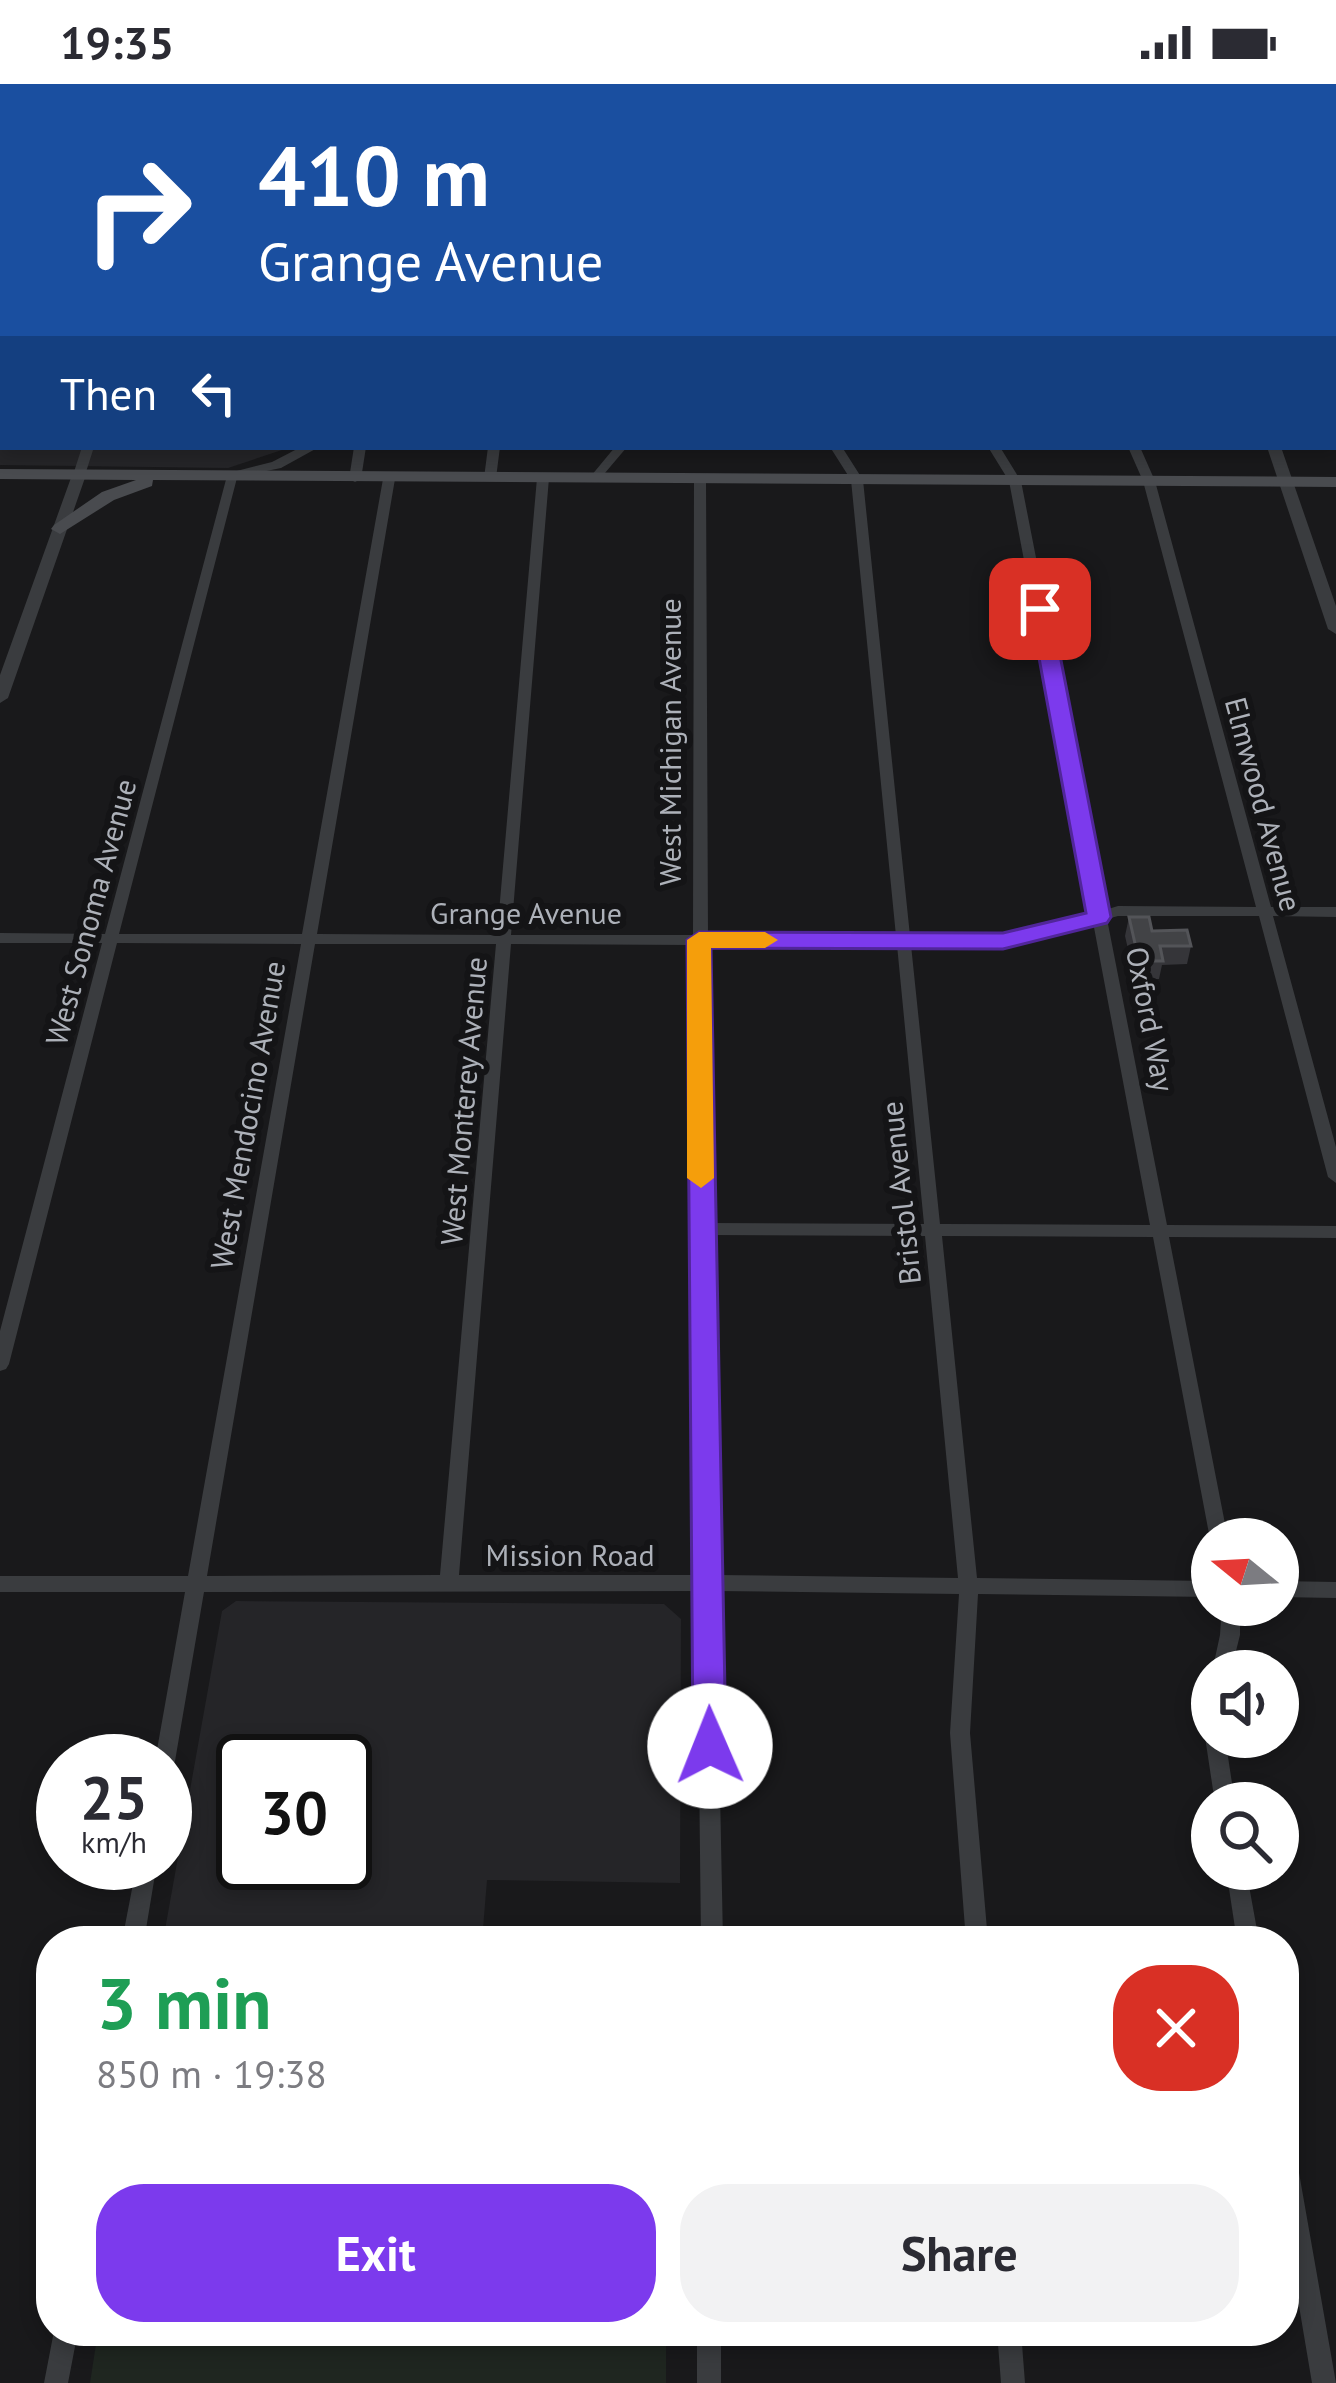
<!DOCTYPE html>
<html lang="en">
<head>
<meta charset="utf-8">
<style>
  body { margin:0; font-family:"PT Sans",sans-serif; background:#f2f2f3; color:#2b2b33; height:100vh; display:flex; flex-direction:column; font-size:45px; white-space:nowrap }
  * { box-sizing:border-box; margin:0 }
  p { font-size:39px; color:#7c7c81 }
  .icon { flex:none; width:66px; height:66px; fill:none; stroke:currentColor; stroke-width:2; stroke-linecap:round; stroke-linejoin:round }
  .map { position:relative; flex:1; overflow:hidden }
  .panel { position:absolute; left:36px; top:1842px; width:1263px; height:420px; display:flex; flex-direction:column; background:#fff; border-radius:48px; box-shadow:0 6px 18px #0003 }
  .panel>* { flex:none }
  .hud { position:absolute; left:0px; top:0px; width:1338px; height:366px; box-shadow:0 6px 18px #0003; background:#1a4fa0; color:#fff; overflow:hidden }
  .needle { width:78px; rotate:288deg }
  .controls { position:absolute; left:1191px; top:1434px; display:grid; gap:24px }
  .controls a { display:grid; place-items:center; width:108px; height:108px; border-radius:50%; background:#fff; box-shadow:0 6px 18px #0003; font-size:60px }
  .speed { position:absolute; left:36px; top:1650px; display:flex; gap:24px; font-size:60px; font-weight:700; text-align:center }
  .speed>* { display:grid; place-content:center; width:156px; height:156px; border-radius:50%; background:#fff; box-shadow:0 6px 18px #0003; line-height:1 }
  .speed small { font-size:30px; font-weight:400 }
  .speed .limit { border:6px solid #111; border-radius:18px; background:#fff; color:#111 }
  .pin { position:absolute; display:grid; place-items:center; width:102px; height:102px; color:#fff; margin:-51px; border-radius:24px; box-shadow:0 6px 18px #0006 }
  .me { position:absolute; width:132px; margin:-66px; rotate:359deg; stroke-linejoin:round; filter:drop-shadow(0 0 9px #0008) }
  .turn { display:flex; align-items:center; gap:42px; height:252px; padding:0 60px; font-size:54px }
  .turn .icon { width:156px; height:156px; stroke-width:2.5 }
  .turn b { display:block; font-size:84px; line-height:102px }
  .then { display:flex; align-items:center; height:114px; padding:0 60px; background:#0003; gap:24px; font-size:45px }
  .round { display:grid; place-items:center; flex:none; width:126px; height:126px; border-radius:48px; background:#f2f2f3 }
  .headline { display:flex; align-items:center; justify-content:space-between; height:204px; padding:0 60px }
  h1 { font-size:72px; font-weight:700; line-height:90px; color:#1e9e55 }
  .cta { display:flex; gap:24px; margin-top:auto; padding:24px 60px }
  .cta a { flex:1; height:138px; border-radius:48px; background:#7c3aed; color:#fff; font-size:48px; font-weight:700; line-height:138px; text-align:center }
  .cta a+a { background:#f2f2f3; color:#2b2b33 }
  .status { display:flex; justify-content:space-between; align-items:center; height:84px; padding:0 60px; background:#fff; direction:ltr }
  .status svg { height:33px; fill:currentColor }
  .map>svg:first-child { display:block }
  .built { fill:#252528; fill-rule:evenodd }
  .green { fill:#1f2620 }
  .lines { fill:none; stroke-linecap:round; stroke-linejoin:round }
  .minor { fill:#3a3c3f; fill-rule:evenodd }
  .tertiary { fill:#3a3c3f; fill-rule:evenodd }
  .secondary { fill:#494b4f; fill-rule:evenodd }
  .wall { fill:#353539 }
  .building { fill:#424346; stroke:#535458; stroke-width:3 }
  .route { fill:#7c3aed; stroke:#51269a; stroke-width:3 }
  .slow { fill:#f59e0b }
  .labels { text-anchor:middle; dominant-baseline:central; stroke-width:12; stroke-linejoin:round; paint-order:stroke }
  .street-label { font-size:30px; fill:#adb1b9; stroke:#141416 }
</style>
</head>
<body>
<div class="status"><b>19:35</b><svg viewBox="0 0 49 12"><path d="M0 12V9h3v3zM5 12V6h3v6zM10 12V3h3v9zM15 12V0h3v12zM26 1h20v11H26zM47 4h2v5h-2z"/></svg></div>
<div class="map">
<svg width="1336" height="2299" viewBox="0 0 1336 2299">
  <rect width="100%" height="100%" fill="#19191b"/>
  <!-- built -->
  <path class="built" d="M0,0h408l-405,3v360h288l-63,21 -228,-3z
    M236,1517l428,3 17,15 -1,264 -193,-3 -5,61h-319l59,-330zM243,1677h102v102h-102z"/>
  <!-- green -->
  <path class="green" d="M98,2247h568v52h-576z"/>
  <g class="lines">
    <!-- minor -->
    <path class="minor" d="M530,0h8v3h-8z
      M638,0h8l-1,3h-8z
      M776,0h8v3h-8z
      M997,0h16l-5,3h-16z
      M1147,0h8l2,3h-8z
      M1335,38h1v6h-1z
      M1335,88h1v6h-1z
      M1335,142h1v6h-1z
      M1335,202h1v6h-1z
      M0,262l3,1v7l-3,-1z
      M1335,266h1v6h-1z
      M1335,328h1v6h-1z
      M82,363h12l-9,28 -6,3 -6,-3z
      M354,363h12l-5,32 -6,3 -6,-3z
      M488,363h12l-4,31 -6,3 -6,-3z
      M615,363h12l-28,33h-8v-4z
      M830,363h12l21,33 47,456h93l88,-23 -82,-432 -21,-34h12l21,34 84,429 13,-4 138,1 -113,-426 -15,-34h12l15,34 116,426h65v10l-63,-1 63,231v36l-8,-6 -69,-261h-141l-11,3 60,306 169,1v12l-167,-1 59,302h-16v5l-2,-5 -57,-302 -211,-1 35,342 235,3v16l-234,-3 -8,139 18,208h-22l-16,-208 9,-139 -243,-3 7,350h-22l-4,-350 -493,1 -29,169 -3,6 -7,3v-9h-10l30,-169h-185v-16h188l113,-632 -184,-1 -108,421 -3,5 -6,2v-40l102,-388h-102v-10l105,1 123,-462 10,2 -119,460h183l81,-455 6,-3 6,3 -78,455 180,1 40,-457 6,-3 6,3 -38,457h182l1,-456 6,-3 6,3 2,456 188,1 -45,-456zM1093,838l57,303 -210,-1 -29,-279 92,1zM315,860h181l-56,631 -233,1zM511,860l182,1v284l4,346h-238zM708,861h189l27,279 -215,-1zM709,1151l216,1 33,342 -242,-3z
      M1278,1497l58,1v16l-58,-1z
      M1222,1521h18v30l-9,36 -19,1 8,-37z
      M1212,1645v8h13l10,66h-20l-10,-66z
      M137,1779h20l-13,78h-22z
      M1226,1785h20l13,72h-22z
      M1284,2055l8,3 3,8 41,233h-24l-28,-166z
      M54,2247h24l-10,52h-24z
      M697,2247h24v52h-24z
      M997,2247h24l4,52h-24z"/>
    <!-- tertiary -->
    <path class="tertiary" d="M420,0h12l-1,3h-12z
      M301,363h18l-38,21 -49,10 -7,-4 47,-12z
      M1267,363h14l55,159v28l-8,-5z
      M79,387l7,4 -78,223 -8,5v-28l72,-200z"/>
    <!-- secondary -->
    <path class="secondary" d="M0,385l1336,8v10l-1183,-7 -1,6 -38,14 -54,34 -9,-5 3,-4 48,-33 34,-12 -136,-1z"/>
  </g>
  <!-- wall -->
  <path class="wall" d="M3,151v76h-3v-74z
    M1129,833l23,14 39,15 -4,18 -25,1 -3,14 -24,1 -10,-44z"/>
  <!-- building -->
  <path class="building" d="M87,0h30l-1,3h-31z
    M267,0h32l-1,3h-32z
    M308,0h70v3h-71z
    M3,151v43h-3v-41z
    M1129,833h20l3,14 35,-1 4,16h-31l3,15h-24z"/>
  <!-- route -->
  <path class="route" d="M1040,519l11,6 60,308 -4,6 -104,26 -292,-1 15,798 -5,10 -11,5 -12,-5 -5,-10 -6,-806 12,-8 304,1 83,-20 -56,-304z"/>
  <!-- slow -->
  <path class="slow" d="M699,848h66l13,8 -13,8h-54l3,230 -13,10 -14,-10v-238z"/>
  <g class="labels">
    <!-- street labels -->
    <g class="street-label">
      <text transform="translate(669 658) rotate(-90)">West Michigan Avenue</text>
      <text transform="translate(1264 720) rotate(75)">Elmwood Avenue</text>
      <text transform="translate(90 828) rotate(-75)">West Sonoma Avenue</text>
      <text x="526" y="828">Grange Avenue</text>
      <text transform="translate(1151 935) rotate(79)">Oxford Way</text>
      <text transform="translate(463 1017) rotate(-85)">West Monterey Avenue</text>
      <text transform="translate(247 1031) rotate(-80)">West Mendocino Avenue</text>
      <text transform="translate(900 1109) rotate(-96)">Bristol Avenue</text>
      <text x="570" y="1470">Mission Road</text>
    </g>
  </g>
</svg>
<div class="controls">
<a><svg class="needle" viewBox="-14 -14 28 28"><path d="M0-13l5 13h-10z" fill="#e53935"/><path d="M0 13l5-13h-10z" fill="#7c7c81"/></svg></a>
<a><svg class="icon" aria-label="sound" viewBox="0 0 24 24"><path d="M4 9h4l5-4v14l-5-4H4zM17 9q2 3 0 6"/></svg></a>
<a><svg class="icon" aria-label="search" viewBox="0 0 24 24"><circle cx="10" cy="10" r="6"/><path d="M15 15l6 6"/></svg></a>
</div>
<div class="speed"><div>25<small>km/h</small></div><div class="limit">30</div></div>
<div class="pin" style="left:1040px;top:525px;background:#d93025"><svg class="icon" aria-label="arrive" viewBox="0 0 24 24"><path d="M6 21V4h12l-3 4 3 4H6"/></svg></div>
<svg class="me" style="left:710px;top:1662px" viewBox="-20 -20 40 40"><circle r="19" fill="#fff"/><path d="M0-13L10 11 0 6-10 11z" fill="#7c3aed"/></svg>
<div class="hud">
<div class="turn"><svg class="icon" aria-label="right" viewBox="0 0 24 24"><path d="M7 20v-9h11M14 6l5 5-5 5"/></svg><div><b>410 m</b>Grange Avenue</div></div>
<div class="then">Then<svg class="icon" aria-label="left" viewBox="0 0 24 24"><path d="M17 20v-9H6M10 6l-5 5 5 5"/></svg></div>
</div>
<section class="panel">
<div class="headline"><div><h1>3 min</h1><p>850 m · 19:38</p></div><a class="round" style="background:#d93025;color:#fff"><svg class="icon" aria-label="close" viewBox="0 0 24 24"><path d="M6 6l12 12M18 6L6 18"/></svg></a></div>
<div class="cta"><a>Exit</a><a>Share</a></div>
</section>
</div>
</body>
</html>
